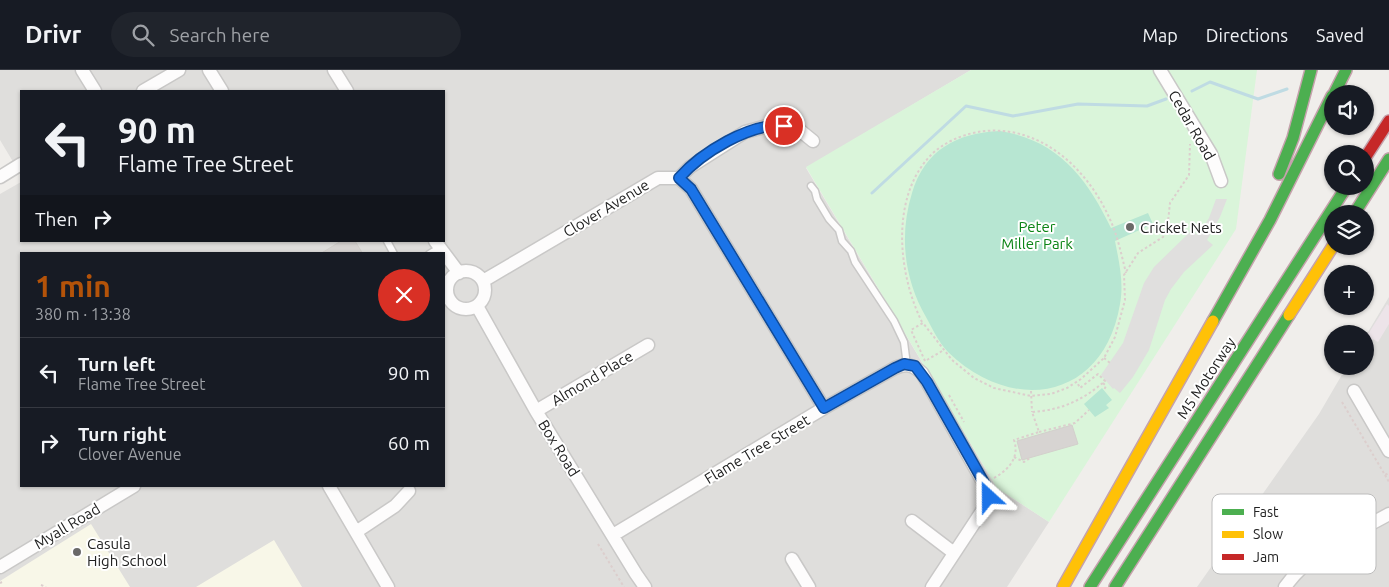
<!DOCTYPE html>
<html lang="en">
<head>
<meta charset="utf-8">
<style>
  body { margin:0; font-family:Ubuntu,sans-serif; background:#20242c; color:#f1f3f6; height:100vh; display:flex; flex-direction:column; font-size:19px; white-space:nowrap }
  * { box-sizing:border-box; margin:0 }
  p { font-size:16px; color:#9ea1a6 }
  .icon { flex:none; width:28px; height:28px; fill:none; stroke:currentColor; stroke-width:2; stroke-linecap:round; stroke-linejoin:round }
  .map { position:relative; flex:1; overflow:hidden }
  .sheet { position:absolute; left:20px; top:182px; width:425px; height:235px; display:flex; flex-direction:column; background:#171b24; border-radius:0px; box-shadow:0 1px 4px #0004 }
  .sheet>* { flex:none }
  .guide { position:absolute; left:20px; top:20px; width:425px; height:152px; border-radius:0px; box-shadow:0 1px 4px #0004; background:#171b24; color:#f1f3f6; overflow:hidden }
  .controls { position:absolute; left:1324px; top:15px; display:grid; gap:10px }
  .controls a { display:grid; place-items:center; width:50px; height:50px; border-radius:50%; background:#171b24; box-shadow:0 1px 4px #0004; font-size:25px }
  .pin { position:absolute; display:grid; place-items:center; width:42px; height:42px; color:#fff; margin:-21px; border:2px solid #fff; border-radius:50%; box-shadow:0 1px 5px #0007 }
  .me { position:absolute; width:55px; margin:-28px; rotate:336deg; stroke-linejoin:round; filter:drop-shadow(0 0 4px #0008) }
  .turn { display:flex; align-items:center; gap:18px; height:105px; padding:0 15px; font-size:22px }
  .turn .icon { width:65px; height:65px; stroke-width:2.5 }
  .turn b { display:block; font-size:35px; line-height:42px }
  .then { display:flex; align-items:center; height:48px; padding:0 15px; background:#0003; gap:10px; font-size:19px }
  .round { display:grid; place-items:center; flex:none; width:52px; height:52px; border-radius:26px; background:#20242c }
  .head { display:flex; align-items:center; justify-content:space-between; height:85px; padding:0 15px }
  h1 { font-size:30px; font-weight:600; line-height:38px; color:#b45309 }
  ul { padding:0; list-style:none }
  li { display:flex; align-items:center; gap:15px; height:70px; padding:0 15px; border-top:1px solid #363941 }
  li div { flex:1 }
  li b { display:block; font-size:19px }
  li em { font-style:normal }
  header { display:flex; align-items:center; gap:30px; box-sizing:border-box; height:70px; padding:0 25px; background:#171b24; border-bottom:1px solid #363941 }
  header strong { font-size:24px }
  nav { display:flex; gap:28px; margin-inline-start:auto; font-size:18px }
  .search { width:350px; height:45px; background:#20242c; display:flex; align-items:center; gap:12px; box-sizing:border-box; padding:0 18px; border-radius:28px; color:#9ea1a6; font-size:19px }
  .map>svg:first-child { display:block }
  .residential { fill:#dfdedc; fill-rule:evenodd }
  .industrial { fill:#ede4e9 }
  .education { fill:#f8f7e8 }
  .park { fill:#daf5da }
  .pitch { fill:#b7e6d2 }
  .parking { fill:#e0dfde }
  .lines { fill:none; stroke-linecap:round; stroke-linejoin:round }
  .stream { stroke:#bfdbe3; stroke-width:3 }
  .building { fill:#d7d4d2; stroke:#d3d0cc }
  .lane-casing { stroke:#c9c8c7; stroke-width:9 }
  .street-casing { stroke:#c9c8c7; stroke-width:15 }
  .fast-casing { stroke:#c5a2ac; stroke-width:14 }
  .slow-casing { stroke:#c5a2ac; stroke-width:14 }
  .jam-casing { stroke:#c5a2ac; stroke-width:14 }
  .path { stroke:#dccecd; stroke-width:2; stroke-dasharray:2.5 2.5; stroke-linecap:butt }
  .lane { stroke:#fdfcfc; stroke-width:6 }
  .street { stroke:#fdfcfc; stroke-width:12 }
  .fast { stroke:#4caf50; stroke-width:11 }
  .slow { stroke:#ffc107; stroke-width:11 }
  .jam { stroke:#c62828; stroke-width:11 }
  .route-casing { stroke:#114b97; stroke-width:12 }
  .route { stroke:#1a73e8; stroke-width:9 }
  .poi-dot { fill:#6a6968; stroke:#fff; stroke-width:2 }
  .labels { text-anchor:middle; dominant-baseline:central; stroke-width:4; stroke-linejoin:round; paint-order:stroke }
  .street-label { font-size:15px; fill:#222; stroke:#fff }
  .park-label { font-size:15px; fill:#0c8416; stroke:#fff }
  .poi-label { font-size:15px; fill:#222; stroke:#fff; text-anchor:start }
  .key { fill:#fff; stroke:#bdbdbd; stroke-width:1 }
  .key-label { font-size:14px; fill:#222 }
</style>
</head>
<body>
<header>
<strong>Drivr</strong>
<div class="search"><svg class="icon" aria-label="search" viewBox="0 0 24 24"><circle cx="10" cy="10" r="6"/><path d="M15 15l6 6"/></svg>Search here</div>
<nav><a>Map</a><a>Directions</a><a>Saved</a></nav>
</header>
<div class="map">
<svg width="1389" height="517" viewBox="0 0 1389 517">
  <rect width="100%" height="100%" fill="#f0eeeb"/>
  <!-- residential -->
  <path class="residential" d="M0,0h971l-165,98 191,320 52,34 -42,65h-1007v-393l21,-12v59h423v-150h-423v84l-21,-35zM21,184h423v232h-423z
    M1389,227v290h-192l122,-173 28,-48h18v-29z"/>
  <!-- industrial -->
  <path class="industrial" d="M1387,234l2,2v18l-11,18 -5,-3 -4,7 -4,-2v-5z"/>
  <!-- education -->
  <path class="education" d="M91,454l39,63h-130v-6z
    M274,470l28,47h-106z"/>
  <!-- park -->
  <path class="park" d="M971,0h286l-21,159 -187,293 -52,-34 -191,-321z"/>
  <!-- pitch -->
  <path class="pitch" d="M1000,61c58,9 87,47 111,97l37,-15 5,11 -38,17c4,21 9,41 5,63 -16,96 -107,111 -172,48 -9,-9 -16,-24 -22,-35 -22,-38 -27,-82 -14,-124 13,-43 44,-60 88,-62z
    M1102,318l10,12 -6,5 3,3 -14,9 -11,-13z"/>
  <!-- parking -->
  <path class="parking" d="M1216,129h11l-7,18 -13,23 6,5 -29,27 -13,17 -6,11 -16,50 -16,27 -13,16 -6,-5 -1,1 -12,-14 22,-32 21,-60 10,-16 35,-34 2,-2 7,4 11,-17z"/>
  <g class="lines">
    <!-- stream -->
    <path class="stream" d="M1192,21l18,-9 48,17 29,-10
      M872,123l94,-87 47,10 65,-12 69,2 19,-7"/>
  </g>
  <!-- building -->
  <path class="building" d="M341,171h14l8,13h-43z
    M1072,355l6,19 -56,16 -5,-19z"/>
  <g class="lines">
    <!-- lane casing -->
    <g class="lane-casing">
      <path id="lane" d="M811,116l4,5 2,8 12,20 10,11 3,11 9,10 4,11 39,59 10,21 3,23
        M387,171l7,13
        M429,184l10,-6"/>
    </g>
    <!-- street casing -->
    <g class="street-casing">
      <path id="street" d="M82,0l13,21
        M209,0l13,21
        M334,0l13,21
        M1160,0l51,84 10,27
        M143,21l36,-21
        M0,107l21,-13
        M679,108l11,-11 55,-35 26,-7 26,3 16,13
        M435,171l24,32
        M447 220a19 19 0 1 1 38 0a19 19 0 1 1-38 0Z
        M483,211l175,-103h21l12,11 133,219
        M477,236l59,105 100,163 9,13
        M1354,321l35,60
        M536,341l112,-66
        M329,416l59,101
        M912,451l42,32
        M356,462l39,-26 14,-15
        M613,465l211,-127 71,-40c12,-5 18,-3 27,5l65,116 2,8 -3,8 -54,82
        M792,489l17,28
        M0,497l134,-81
        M1285,517c25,-36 67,-52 104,-73"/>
    </g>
    <!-- fast casing -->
    <g class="fast-casing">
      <path id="fast" d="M1334,24l12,-24
        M1279,104l14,-36 18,-68
        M1354,144l35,-55
        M1213,251l57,-101 62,-124
        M1090,517l257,-401
        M1115,517l174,-272"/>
    </g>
    <!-- slow casing -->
    <g class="slow-casing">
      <path id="slow" d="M1289,245l44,-69
        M1063,517l150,-266"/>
    </g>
    <!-- jam casing -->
    <g class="jam-casing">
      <path id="jam" d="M1365,88l24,-37"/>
    </g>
    <!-- path -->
    <path class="path" d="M922,252c-24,-48 -32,-125 9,-167 14,-14 35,-22 54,-24 56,-5 101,37 123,84 9,18 13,38 18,58
      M1104,288l6,5
      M927,290l15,-9
      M925,291l-14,-31 12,-7 29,37 22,18 20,10 37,8 20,-2 16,-6 14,-9 23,-21 11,-21 10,-37 -1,-25 14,-22 25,-16 4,-6 3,-28 19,-28 1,-31
      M1103,313l3,3 -2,4
      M1031,321l1,21
      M949,325l15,27
      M1342,332l43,73 4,-2
      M1039,362l36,-9 14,-13
      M1014,387l10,5 6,-4
      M1385,405l4,7
      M994,408c14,-8 26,-20 20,-38l25,-8 -7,-20c30,-2 51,-12 73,-31l-7,-7 -18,14 -3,-6
      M598,474l26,43
      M0,513l2,-1
      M41,515l5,2"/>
    <!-- lane -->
    <use href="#lane" class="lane"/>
    <!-- street -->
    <use href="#street" class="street"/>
    <!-- fast -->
    <use href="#fast" class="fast"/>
    <!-- slow -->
    <use href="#slow" class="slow"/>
    <!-- jam -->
    <use href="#jam" class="jam"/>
  </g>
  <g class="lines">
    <!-- route casing -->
    <g class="route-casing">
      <path id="route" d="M784,56c-33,-4 -83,27 -105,52l12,11 133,219 71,-40 9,-4 11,2 12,16 60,106 2,9"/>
    </g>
    <!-- route -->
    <use href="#route" class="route"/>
  </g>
  <!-- markers -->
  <g class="poi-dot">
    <circle cx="1130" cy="157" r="5"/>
    <circle cx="77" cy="482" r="5"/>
  </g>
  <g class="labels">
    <!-- street labels -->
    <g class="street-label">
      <text transform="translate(1192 55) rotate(60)">Cedar Road</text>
      <text transform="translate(606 138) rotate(-31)">Clover Avenue</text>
      <text transform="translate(592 308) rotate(-31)">Almond Place</text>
      <text transform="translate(1206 308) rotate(-57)">M5 Motorway</text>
      <text transform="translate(559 378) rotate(58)">Box Road</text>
      <text transform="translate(757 379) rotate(-31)">Flame Tree Street</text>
      <text transform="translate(67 456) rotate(-31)">Myall Road</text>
    </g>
    <!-- park labels -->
    <g class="park-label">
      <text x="1037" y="156">Peter<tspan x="1037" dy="17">Miller Park</tspan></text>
    </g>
    <!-- poi labels -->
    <g class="poi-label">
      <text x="1140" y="157">Cricket Nets</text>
      <text x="87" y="473">Casula<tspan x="87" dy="17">High School</tspan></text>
    </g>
  </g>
  <!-- legend -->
  <rect x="1212" y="424" width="164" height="80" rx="8" class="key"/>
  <rect x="1222" y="439" width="22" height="6" fill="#4caf50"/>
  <rect x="1222" y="461" width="22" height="7" fill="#ffc107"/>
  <rect x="1222" y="484" width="22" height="6" fill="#c62828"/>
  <g class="key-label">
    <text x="1253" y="447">Fast</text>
    <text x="1253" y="469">Slow</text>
    <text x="1253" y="492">Jam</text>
  </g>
</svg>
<div class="controls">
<a><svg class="icon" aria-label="sound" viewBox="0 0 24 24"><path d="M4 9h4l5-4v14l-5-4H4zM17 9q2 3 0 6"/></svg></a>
<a><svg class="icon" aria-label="search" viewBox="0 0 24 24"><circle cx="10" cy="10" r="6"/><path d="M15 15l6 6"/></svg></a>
<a><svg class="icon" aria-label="layers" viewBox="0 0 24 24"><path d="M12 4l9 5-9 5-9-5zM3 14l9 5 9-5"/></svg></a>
<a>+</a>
<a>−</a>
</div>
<div class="pin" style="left:784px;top:56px;background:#d93025"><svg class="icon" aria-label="arrive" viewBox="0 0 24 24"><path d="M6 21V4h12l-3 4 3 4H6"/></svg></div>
<svg class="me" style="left:989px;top:427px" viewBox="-20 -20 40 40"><path d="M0-17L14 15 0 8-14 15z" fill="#1a73e8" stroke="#fff" stroke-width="4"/></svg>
<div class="guide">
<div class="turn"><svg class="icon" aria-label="left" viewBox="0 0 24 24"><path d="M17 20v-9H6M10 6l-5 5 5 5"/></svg><div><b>90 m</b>Flame Tree Street</div></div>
<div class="then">Then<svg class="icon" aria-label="right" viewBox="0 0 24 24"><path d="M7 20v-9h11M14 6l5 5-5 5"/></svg></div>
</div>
<section class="sheet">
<div class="head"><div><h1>1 min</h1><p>380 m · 13:38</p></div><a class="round" style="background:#d93025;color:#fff"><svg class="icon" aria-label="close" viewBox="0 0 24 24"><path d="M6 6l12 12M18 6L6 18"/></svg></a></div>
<ul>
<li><svg class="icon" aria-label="left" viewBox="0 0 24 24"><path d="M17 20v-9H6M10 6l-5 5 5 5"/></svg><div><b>Turn left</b><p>Flame Tree Street</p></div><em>90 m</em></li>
<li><svg class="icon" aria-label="right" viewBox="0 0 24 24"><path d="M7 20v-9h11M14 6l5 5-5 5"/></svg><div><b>Turn right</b><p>Clover Avenue</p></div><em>60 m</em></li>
</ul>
</section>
</div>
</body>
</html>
